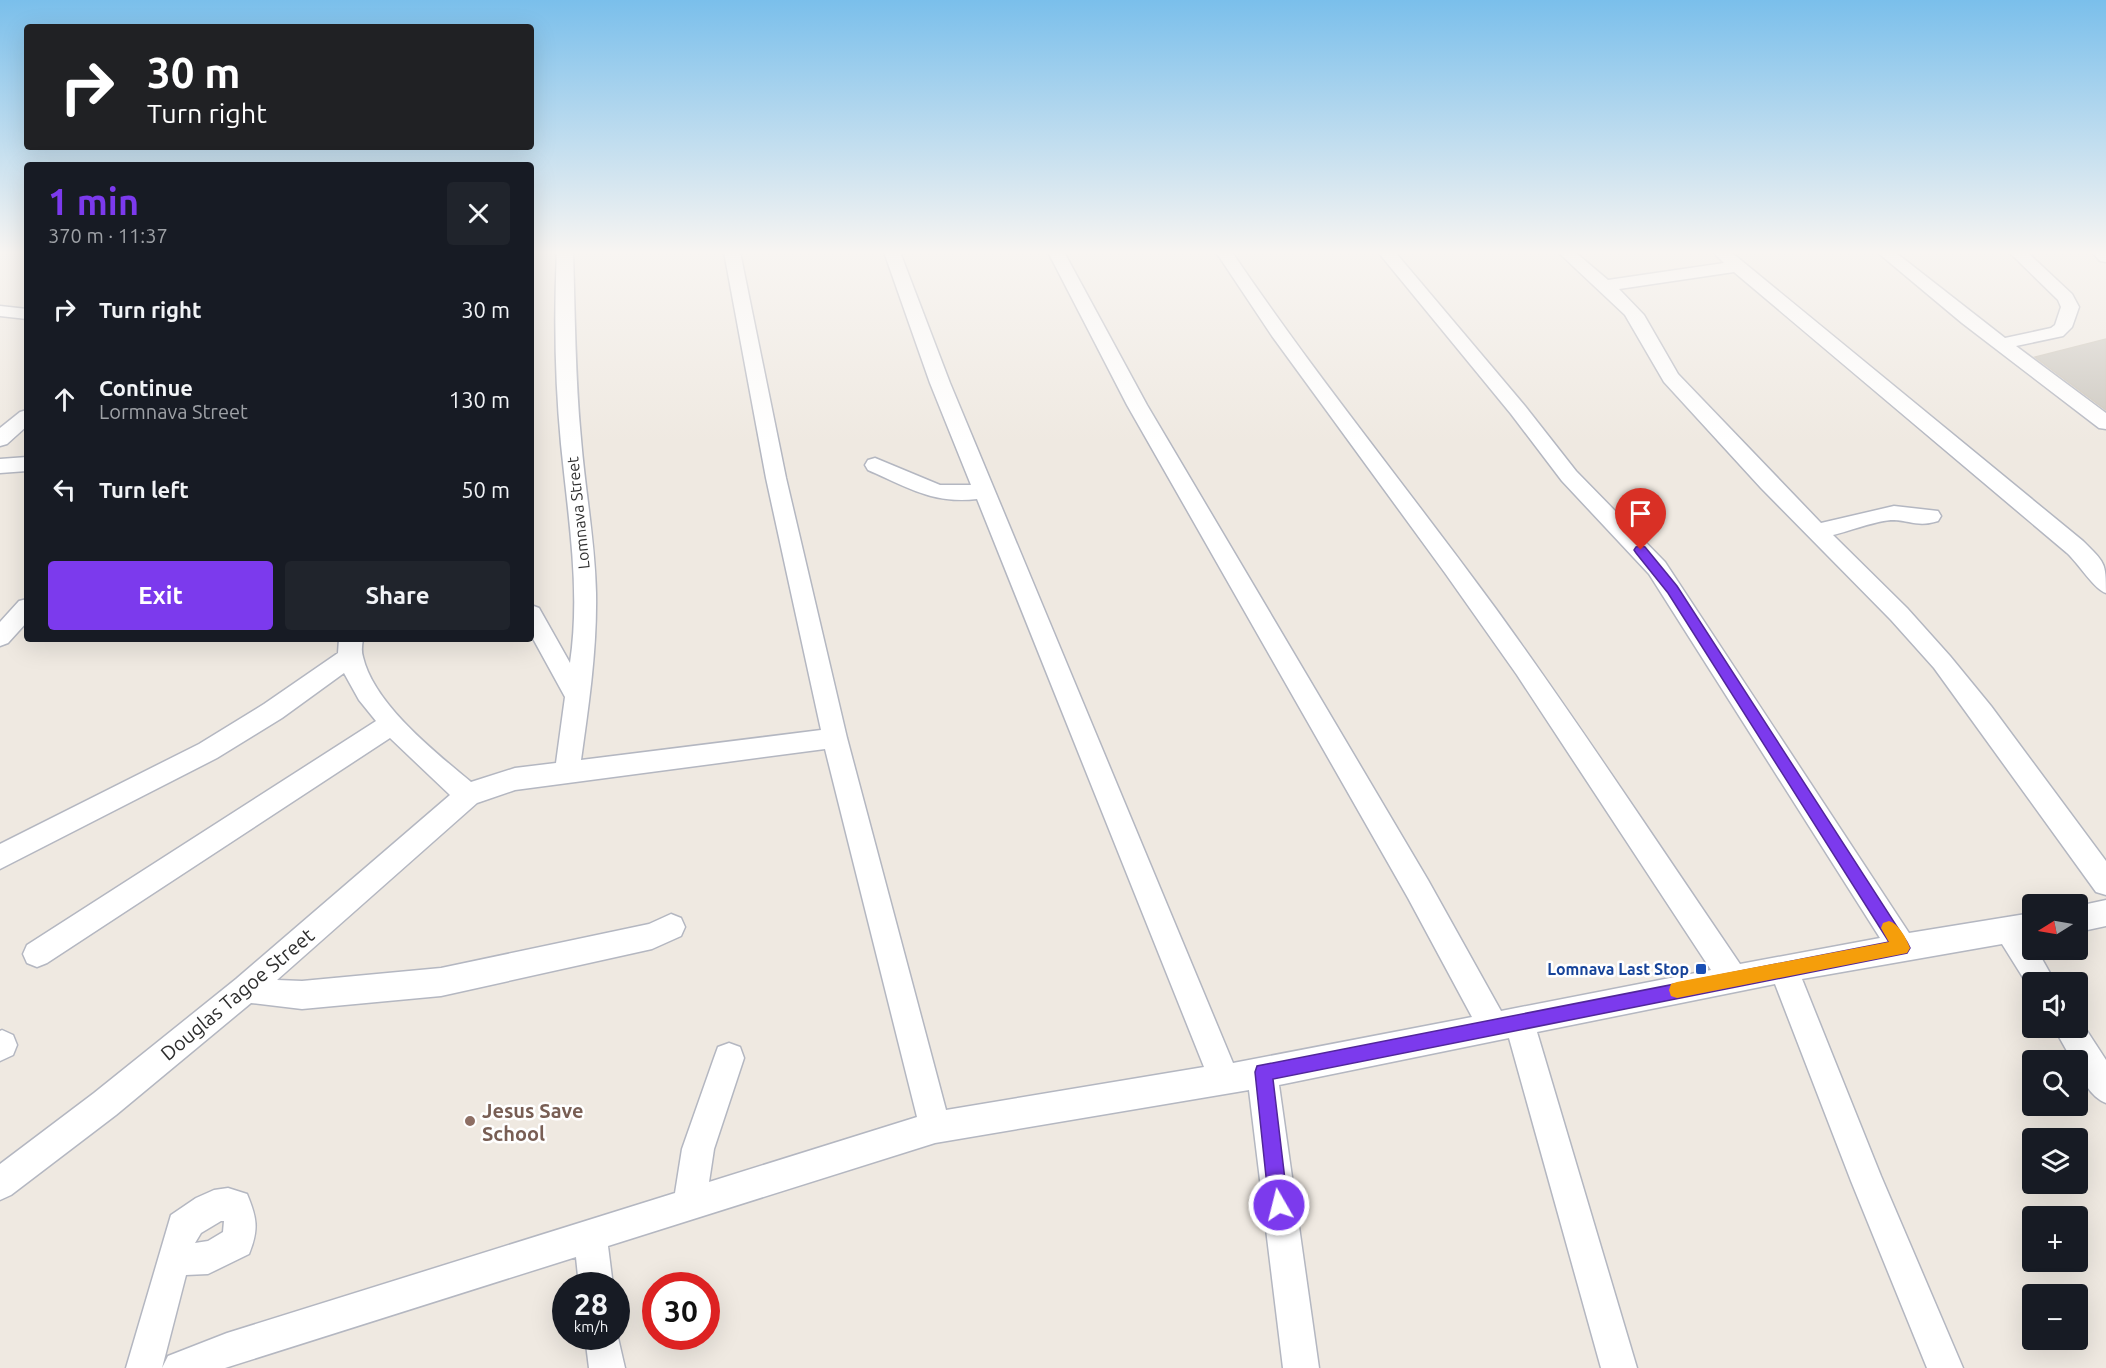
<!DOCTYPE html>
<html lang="en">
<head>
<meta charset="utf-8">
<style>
  body { margin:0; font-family:Ubuntu,sans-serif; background:#20242c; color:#f1f3f6; height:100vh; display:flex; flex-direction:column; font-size:22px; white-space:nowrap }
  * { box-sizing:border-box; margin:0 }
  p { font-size:20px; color:#9ea1a6 }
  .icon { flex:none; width:33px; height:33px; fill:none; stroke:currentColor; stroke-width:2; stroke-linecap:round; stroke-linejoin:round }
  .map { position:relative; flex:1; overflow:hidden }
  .sheet { position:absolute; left:24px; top:162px; width:510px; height:480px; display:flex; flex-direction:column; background:#171b24; border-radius:6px; box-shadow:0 6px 24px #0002 }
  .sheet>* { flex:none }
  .hud { position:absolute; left:24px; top:24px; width:510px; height:126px; border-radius:6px; box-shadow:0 6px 24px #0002; background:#202124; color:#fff; overflow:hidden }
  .needle { width:39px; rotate:259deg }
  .fabs { position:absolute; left:2022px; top:894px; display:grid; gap:12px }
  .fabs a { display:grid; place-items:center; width:66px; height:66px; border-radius:6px; background:#171b24; box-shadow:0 6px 24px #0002; font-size:30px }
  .speed { position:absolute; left:552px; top:1272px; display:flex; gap:12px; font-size:30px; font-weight:700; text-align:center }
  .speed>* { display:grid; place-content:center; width:78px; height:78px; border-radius:50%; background:#171b24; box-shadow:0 6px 24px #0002; line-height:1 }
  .speed small { font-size:15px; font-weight:400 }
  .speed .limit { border:9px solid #d22; background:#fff; color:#111 }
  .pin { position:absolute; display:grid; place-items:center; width:51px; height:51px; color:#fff; margin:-62px -26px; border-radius:50% 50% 50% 0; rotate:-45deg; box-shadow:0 0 6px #0007 }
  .pin .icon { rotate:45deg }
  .me { position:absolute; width:66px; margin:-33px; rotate:352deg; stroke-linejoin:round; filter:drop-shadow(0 0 4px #0008) }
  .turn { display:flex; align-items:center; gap:21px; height:126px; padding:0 24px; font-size:27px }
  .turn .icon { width:78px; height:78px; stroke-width:2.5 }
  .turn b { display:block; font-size:42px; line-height:51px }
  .round { display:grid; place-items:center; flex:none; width:63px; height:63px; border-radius:6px; background:#20242c }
  .head { display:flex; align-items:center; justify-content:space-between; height:102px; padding:0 24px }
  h1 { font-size:36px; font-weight:600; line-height:45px; color:#7c3aed }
  .button { display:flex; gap:12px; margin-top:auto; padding:12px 24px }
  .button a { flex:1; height:69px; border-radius:6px; background:#7c3aed; color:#fff; font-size:24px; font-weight:600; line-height:69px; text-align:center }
  .button a+a { background:#20242c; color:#f1f3f6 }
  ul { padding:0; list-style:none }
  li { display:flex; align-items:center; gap:18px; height:90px; padding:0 24px }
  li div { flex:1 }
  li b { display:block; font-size:22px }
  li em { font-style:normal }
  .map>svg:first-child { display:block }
  .building { fill:#cbc7bf; stroke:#cbc5ba; stroke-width:1.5 }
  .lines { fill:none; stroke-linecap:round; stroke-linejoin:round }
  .minor-casing { stroke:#b4b7c1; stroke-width:3 }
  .minor { fill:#fff; fill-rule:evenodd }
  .route { fill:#7c3aed; stroke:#51269a; stroke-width:1.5 }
  .slow { fill:#f59e0b }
  .transit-dot { fill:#1a4fb4; stroke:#fff; stroke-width:2 }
  .education-dot { fill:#8d6e63; stroke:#fff; stroke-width:2 }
  .labels { text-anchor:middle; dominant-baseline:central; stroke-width:5; stroke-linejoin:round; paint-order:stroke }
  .street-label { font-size:16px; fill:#2e2e2e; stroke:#fff }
  .transit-label { font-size:16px; font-weight:bold; fill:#164399; stroke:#fff; text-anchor:end }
  .near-street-label { font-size:20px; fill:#2e2e2e; stroke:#fff }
  .near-education-label { font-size:20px; font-weight:bold; fill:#785e54; stroke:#fff; text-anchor:start }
</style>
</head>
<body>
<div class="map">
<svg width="2106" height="1368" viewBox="0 0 2106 1368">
  <rect width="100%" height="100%" fill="#efe9e1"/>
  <!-- building -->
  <path class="building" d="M2106,339v71l-71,-53z"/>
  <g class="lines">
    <!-- minor casing -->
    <g class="minor-casing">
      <path id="minor" d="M557,252h16c2,62 2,124 8,187 4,51 14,102 15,154 1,56 -7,111 -15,167l240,-30 -55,-252 -42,-226h16l46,226 61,260 99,372 258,-43 -227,-568c-45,5 -70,-12 -109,-29l-3,-5 3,-5 7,-2 65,27h31l-41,-102 -46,-131h16l50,131 283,680 239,-46 -64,-119 -281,-493 -79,-153h16l83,153 281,475 73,131 210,-41 -194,-295 -72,-102 -173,-237 -56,-84h16c83,123 177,238 264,357 84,116 163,236 244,355l140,-26 -231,-364 -87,-93 -51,-67 -133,-162h17l130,154 51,65 89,91 244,371 123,-20v26h-2l2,11h5l18,32h-23v10l-30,-48 -200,35 79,197 82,192h-36l-76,-187 -76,-197 -238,48 100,336h-36l-92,-330 -230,47 40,283h-36l-34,-278 -314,53 -327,103 5,40h-34l-3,-29 -351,111h-63l6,-12 59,-23 448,-140 7,-44 32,-91 4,-11 11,-4 11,4 4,11 -30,91 -5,33 208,-65 -92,-368 -310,41 -38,13 -200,177 25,1 139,-13 208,-44 22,-10 10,4 4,9 -4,9 -29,13 -211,47 -139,13 -51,-6 -135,112 -105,80 -11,5v-36l94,-71 142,-114 214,-184 -60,-57 -343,225 -10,4 -10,-4 -4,-9 4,-9 349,-224 -17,-21 -15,-27 -62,45 -65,40 -217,111v-25l199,-100 65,-40 74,-51 1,-14h24c-1,6 -2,12 0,18 11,47 72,95 108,125l44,-14 41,-5 9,-66 -34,-62v-30l8,3 31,55c11,-73 -2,-147 -9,-219 -6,-63 -7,-129 -4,-192z
        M1558,252h17l33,28 116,-17 -11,-11h18l352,289c22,22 23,21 23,52 -11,-3 -28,-30 -39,-40l-333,-281 -115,17 25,26 34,59 143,149 73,-17 44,5 3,5 -3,5c-19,6 -27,0 -44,-1 -17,0 -44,11 -61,15l74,73 43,48 41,50 115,155v34l-10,-3 -162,-224 -43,-48 -130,-132 -97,-106 -39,-67z
        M1877,252h18l110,86 46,-10 4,-3 6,-18 -3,-7 -49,-48h18l45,42 7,13 -7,20 -9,9 -47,10 90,67v16l-7,-1 -137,-105z
        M2092,252h14v10l-6,-1z
        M0,306l27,3v10l-27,-3z
        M27,410v16l-20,18 -7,2v-18l20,-16z
        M27,457v14l-27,2v-14z
        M27,599v23l-19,21 -8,3v-24l19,-21z
        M2106,900v26l-28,6v-26z
        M2078,1017l28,43v43c-15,-6 -28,-26 -28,-43h-6l-18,-32h24z
        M2,1030l11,5 4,10 -4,10 -13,6v-30z
        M228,1188l19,6c10,24 12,35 2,60l-41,20 -22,1 -24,93h-36l45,-153 25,-17 18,-8zM221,1221h3l-1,11 -15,9 -13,2 6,-10z
        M616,1329l9,39h-36l-4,-32h31z"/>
    </g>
    <!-- minor -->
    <use href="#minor" class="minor"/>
  </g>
  <!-- sky -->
  <linearGradient id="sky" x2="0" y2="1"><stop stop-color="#7abfeb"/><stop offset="0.57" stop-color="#f8f5f2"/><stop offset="1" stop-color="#f8f5f2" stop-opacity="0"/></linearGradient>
  <rect width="2106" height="443" fill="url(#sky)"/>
  <!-- route -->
  <path class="route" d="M1641,546l4,1 32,39 230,356 3,6 -3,5 -634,126 15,126 -3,7 -6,3 -7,-3 -3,-7 -14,-133 2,-6 632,-124 -221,-349 -32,-40 -2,-3 2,-3z"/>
  <!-- slow -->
  <path class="slow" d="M1889,921c10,3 17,17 21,27l-3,5 -230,45 -6,-2 -2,-6 2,-6 6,-2 212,-40 -8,-14 2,-5z"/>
  <!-- markers -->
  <rect class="transit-dot" x="1695" y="963" width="12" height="12" rx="3"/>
  <circle class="education-dot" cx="470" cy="1121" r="6"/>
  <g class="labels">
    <!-- street labels -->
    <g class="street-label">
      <text transform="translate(578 513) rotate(-96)">Lomnava Street</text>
    </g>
    <!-- transit labels -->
    <g class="transit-label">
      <text x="1689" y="969">Lomnava Last Stop</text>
    </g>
    <!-- near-street labels -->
    <g class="near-street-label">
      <text transform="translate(237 994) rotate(-40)">Douglas Tagoe Street</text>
    </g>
    <!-- near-education labels -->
    <g class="near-education-label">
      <text x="482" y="1110">Jesus Save<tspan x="482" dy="23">School</tspan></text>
    </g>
  </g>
</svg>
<div class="fabs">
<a><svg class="needle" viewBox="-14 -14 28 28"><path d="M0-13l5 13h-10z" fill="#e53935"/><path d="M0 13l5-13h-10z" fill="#9ea1a6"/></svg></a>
<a><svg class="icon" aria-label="sound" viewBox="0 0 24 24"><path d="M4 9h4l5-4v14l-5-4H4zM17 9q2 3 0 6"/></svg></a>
<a><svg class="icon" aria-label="search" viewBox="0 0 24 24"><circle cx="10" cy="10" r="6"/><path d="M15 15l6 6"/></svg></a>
<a><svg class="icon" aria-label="layers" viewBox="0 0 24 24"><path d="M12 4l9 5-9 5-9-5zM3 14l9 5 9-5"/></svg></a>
<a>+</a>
<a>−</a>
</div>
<div class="speed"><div>28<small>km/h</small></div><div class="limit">30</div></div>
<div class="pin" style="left:1641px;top:550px;background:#d93025"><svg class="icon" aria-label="arrive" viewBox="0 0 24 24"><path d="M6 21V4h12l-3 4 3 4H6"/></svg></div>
<svg class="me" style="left:1279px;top:1205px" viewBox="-20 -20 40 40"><circle r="17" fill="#7c3aed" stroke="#fff" stroke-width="3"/><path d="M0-11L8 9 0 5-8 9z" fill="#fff"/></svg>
<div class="hud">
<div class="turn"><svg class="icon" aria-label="right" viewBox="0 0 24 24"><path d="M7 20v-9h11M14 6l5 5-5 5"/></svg><div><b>30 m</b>Turn right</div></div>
</div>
<section class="sheet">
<div class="head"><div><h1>1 min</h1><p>370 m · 11:37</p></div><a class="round"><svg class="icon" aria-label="close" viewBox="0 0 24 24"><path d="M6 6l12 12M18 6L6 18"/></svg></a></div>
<ul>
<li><svg class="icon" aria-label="right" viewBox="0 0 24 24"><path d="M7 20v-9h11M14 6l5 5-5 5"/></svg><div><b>Turn right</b></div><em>30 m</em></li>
<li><svg class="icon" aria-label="ahead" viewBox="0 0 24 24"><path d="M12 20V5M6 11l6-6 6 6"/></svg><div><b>Continue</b><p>Lormnava Street</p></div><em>130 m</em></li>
<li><svg class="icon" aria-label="left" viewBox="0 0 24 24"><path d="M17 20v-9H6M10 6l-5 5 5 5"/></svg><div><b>Turn left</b></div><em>50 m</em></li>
</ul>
<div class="button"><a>Exit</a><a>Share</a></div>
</section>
</div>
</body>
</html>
